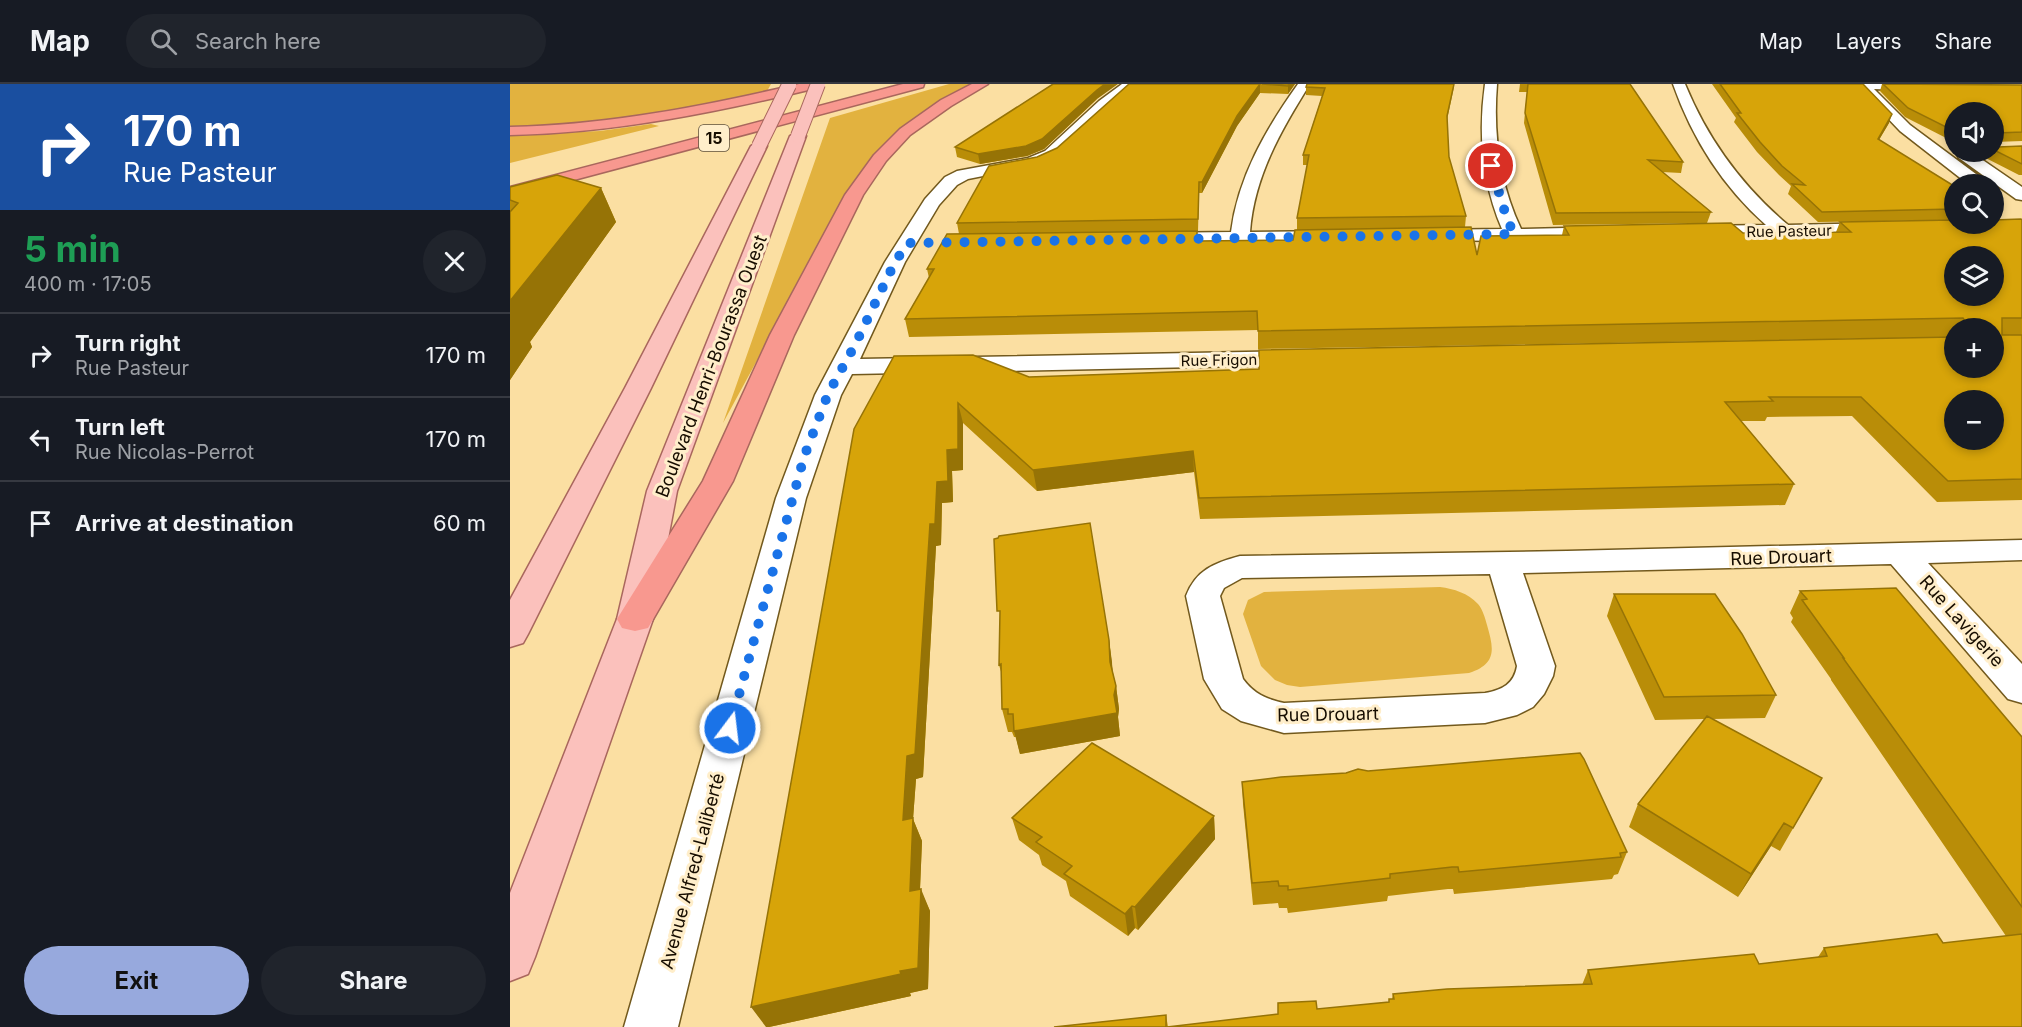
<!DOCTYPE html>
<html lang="en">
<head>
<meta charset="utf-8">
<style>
  body { margin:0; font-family:Inter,sans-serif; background:#20242c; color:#f1f3f6; height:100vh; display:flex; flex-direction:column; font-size:22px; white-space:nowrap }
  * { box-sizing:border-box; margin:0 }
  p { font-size:20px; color:#9ea1a6 }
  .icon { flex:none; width:33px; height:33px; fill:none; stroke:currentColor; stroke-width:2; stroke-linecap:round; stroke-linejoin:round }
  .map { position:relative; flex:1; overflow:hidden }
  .side { display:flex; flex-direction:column; background:#171b24; width:510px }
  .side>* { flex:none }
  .banner { background:#1a4fa0; color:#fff; overflow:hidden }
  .controls { position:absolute; left:1434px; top:18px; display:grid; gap:12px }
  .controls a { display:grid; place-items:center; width:60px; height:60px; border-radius:50%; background:#171b24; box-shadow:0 3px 9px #0003; font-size:30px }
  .pin { position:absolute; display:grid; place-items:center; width:51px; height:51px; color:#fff; margin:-26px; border:3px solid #fff; border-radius:50%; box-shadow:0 2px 6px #0007 }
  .me { position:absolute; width:66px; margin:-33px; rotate:15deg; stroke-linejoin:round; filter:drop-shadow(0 0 4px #0008) }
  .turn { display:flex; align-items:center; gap:21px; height:126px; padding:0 24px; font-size:27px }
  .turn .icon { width:78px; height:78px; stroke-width:2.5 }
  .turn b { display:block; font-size:42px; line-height:51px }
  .round { display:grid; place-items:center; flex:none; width:63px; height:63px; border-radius:32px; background:#20242c }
  .overview { display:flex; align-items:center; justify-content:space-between; height:102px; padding:0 24px }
  h1 { font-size:36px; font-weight:700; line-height:45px; color:#1e9e55 }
  .button { display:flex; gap:12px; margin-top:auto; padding:12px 24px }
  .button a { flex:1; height:69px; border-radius:36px; background:#97a9dd; color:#111; font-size:24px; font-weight:700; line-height:69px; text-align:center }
  .button a+a { background:#20242c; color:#f1f3f6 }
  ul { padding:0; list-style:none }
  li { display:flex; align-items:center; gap:18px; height:84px; padding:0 24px; border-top:2px solid #363941 }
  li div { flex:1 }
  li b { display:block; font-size:22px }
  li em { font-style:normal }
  header { display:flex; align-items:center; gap:36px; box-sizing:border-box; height:84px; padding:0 30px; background:#171b24; border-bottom:2px solid #363941 }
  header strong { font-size:28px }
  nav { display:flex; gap:33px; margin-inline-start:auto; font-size:21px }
  .search { width:420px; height:54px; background:#20242c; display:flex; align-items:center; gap:15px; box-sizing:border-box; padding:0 21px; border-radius:33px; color:#9ea1a6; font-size:22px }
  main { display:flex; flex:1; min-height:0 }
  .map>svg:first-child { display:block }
  .green { fill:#e2b23f }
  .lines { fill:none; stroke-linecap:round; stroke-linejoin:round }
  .minor-casing { stroke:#72591d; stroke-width:3 }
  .major-casing { stroke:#a9675d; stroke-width:3 }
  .highway-casing { stroke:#a9675d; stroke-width:3 }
  .minor { fill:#fff; fill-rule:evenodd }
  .major { fill:#fbc1bc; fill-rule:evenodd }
  .highway { fill:#f8988f; fill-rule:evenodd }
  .major-bridge-casing { stroke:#a9675d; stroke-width:16; stroke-linecap:butt }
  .major-bridge { stroke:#fbc1bc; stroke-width:14 }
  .wall { fill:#b98d08; fill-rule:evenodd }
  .shaded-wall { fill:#967306 }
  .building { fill:#d7a409; stroke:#967306; stroke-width:1.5; fill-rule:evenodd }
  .route { stroke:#1a73e8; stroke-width:10; stroke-dasharray:0 18 }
  .labels { text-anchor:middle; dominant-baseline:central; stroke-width:6; stroke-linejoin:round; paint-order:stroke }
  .far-street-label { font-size:15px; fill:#170d00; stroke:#ffeeca }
  .shield { fill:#ffeeca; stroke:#5d503d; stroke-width:1.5 }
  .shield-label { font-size:16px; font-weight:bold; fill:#170d00 }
  .street-label { font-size:18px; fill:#170d00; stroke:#ffeeca }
</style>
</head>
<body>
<header>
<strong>Map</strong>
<div class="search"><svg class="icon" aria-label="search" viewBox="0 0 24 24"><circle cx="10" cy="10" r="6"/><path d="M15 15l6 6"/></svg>Search here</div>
<nav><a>Map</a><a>Layers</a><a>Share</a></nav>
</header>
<main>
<section class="side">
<div class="banner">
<div class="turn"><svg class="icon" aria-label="right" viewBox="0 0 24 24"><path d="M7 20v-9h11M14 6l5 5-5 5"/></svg><div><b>170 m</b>Rue Pasteur</div></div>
</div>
<div class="overview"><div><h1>5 min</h1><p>400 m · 17:05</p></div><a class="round"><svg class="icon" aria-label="close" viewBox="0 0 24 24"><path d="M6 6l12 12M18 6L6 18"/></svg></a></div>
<ul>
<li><svg class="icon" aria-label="right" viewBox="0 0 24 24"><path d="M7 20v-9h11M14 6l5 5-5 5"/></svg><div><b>Turn right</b><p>Rue Pasteur</p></div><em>170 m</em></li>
<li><svg class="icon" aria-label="left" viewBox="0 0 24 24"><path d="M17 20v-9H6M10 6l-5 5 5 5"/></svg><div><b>Turn left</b><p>Rue Nicolas-Perrot</p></div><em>170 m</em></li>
<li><svg class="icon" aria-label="arrive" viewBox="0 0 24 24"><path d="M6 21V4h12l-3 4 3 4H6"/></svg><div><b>Arrive at destination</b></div><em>60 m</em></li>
</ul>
<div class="button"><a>Exit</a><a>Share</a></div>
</section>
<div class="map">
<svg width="1512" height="943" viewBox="0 0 1512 943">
  <rect width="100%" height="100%" fill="#fbdfa2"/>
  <!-- green -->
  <path class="green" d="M0,0h261l-5,9 -108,23 -119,11h-29z
    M439,0h28l-69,40 -22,18 -17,22 -65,110 -81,149 107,-305z
    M141,40l8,2 -149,37v-28l90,-4z
    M930,503c14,2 28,6 38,17 5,6 7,14 9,21 7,24 10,39 -18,48l-169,14 -13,-2 -12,-5 -14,-14 -18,-52 5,-14 16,-8z"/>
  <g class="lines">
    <!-- minor casing -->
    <g class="minor-casing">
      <path id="minor" d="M612,0h14l-79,73 -19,8 -70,14 -11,6 -18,20 -34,57 -45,97 443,-8 9,2 3,5 -3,5 -9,2 -451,9 -11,21 -35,103 -128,529h-54l152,-529 39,-103 70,-133 40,-63 20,-22 12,-6 71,-13 17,-7 54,-50z
        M788,0h12c-29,46 -56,93 -60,148l89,-1 7,2 3,4 -3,4 -199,2 -3,-4 3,-4 7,-2 77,-1c7,-55 35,-103 67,-148z
        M975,0h12c-4,50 2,98 24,145l85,-2 7,2 3,4 -3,4 -99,4 -94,-1 -3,-4 3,-4 7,-2 75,-1c-20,-47 -24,-95 -17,-145z
        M1163,0h12c23,56 57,102 103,141l94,-2 7,2 3,4 -3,4 -7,2 -192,1 -3,-4 3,-4 7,-2 69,-1c-43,-38 -74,-87 -93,-141z
        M1339,0h81l2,3 -2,3 -5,1 -51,-2 36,36 74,55 2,4h-18l-68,-53 -41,-43 -9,-1z
        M1449,68h12l51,35v13l-6,-1 -57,-41 -2,-3z
        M1512,456v20l-94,3 94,101v39l-14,-4 -117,-135 -368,9 32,93 -2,10 -9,18 -11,13 -16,8 -32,8 -201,10 -43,-12 -19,-12 -18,-30 -18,-83c10,-26 28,-33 54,-40l327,-5zM980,490l27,92c-3,18 -15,24 -32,27l-201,10c-18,-4 -30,-9 -41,-24l-23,-83 4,-8 18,-10z"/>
    </g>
    <!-- major casing -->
    <g class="major-casing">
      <path id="major" d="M288,47l8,5 -129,355 -24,128 -118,338 -7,17 -18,7v-88l107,-274 30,-128 143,-355z
        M249,57l8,5 -116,242 -123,246 -5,9 -13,4v-47l115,-212 126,-242z"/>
    </g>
    <!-- highway casing -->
    <g class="highway-casing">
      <path id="highway" d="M289,0h23l-1,3c-103,25 -205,46 -311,48v-8c99,-2 194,-21 289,-43z
        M393,0h21l-1,3 -413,110v-10z
        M462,0h16l-37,22 -41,29 -24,26 -23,34 -69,140 -61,146 -85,147 -13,3 -13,-3 -5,-9 86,-138 67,-146 75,-140 29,-40 26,-26 41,-29z"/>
    </g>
    <!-- minor -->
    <use href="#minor" class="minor"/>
    <!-- major -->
    <use href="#major" class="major"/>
    <!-- highway -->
    <use href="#highway" class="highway"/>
    <!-- major-bridge casing -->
    <g class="major-bridge-casing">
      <path id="major-bridge" d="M288,52l20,-52
        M249,62l30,-61"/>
    </g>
    <!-- major-bridge -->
    <use href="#major-bridge" class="major-bridge"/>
  </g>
  <!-- wall -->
  <path class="wall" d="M619,0h166l-7,10 -28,-1 -23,33 -35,67h-3l-1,38h-1l1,10 95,-1 4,-11v-11l10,-53h-4v-10l19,-59 -16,-1v-8h148l-7,33 2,37 17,59 -1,11 12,28 85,-20 2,-9 179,7 93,-1 4,-10 182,-2v280l-85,2 -85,-86 -85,1 -2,4h-24l53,63 -9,21 -585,14 -6,-47 -157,19 -74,-68v47l-11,1 1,31 -11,1 -1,42 -5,1 -13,231 -7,2 -3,40 9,22 -2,48 10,22 -2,78 -18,4 1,3 -142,31h-3l88,-598 175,-52 230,-8v-19l695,-13 -696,12v-19l-349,7 -4,-18 24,-41 -2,-9 32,-35 -2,-11 80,-66 20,-9zM1444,244h40l-40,40z
    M1010,0h110l53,78 -2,11 -19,-1 49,40 -4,11 -154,2 -29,-102 3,-31h-8z
    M1202,0h151l26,39 -10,17 75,46v34l-136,2 -30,-28 3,-8 -12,-11 -22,-23 -23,-30 2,-4z
    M1372,0l140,1v56l-27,1 -1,3 4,2 24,-1v29h-3l-45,-23h20v-40h-40v30l-49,-25 -25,-26z
    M587,15l-53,50 -17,7 -47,8 -23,-7 -2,-10z
    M0,103l91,1 15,34 -86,120 2,5 -22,33z
    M1290,507l222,146v290h-968l112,-12 2,12 221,-25v-3h3l1,-5 189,-9 6,-15 171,-6 59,-7 6,-9 119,-5 63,-7 -175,-256v-1l-40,-57 2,-4 -3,-5z
    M1104,510l162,101 -11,23 -53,1 110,59 -42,73 -9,-5 -33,51 -109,-70 9,-23 67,-85 -50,1 -48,-104z
    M599,556l4,33 3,13 3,23 -1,8 2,19 -100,18 -4,-17h-2l-2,-5h-4l-6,-23v-34l-3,-10z
    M732,698l385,70 -9,22 -4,1 -2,4 -158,15 -1,-5h-5l-60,7 -1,5 -99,12 -1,-5h-8l-1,-5 -25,2 -10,-101z
    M704,732l1,23 -77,91 -3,-2 -7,8 -58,-40 -4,-15 -24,-16 -3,-10 -20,-15 -7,-22z"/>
  <!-- shaded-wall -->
  <path class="shaded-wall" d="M595,0h13l-21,15 -53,50 -17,7 -47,8 -2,-10 119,-64z
    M750,0v9l-23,33 -35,67v-11l35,-66z
    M779,0h6l-7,10v-8z
    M1382,30l-3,9 -15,25 4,-9z
    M91,104l15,34 -86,120 2,5 -22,33v-79z
    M448,319l5,20v47l-11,1 1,31 -11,1 -1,42 -5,1 -13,231 -7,2 -3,40 9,22 -3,72 -9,-22 -7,-71 4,-64 23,-232 7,-42 10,-32z
    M683,367l1,21 -157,19 -4,-21z
    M599,556l3,22 1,23 -3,-23z
    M606,602l3,23 -1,8 2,19 -100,18 -6,-23 100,-36z
    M704,732l1,23 -77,91 -3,-23z
    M1274,739l-13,23 -33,51 13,-23z
    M411,805l9,22 -2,78 -18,4 1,3 -142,31h-3l-15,-20 149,-36z
    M622,822l3,22 -7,8 -3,-22z"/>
  <!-- building -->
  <path class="building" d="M543,0h52l-8,6 -55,49 -16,7 -48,8 -23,-7z
    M619,0h131l-23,32 -35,66h-3l-1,37 -241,4 32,-57 48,-9 20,-9z
    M752,0h27l-1,2z
    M797,0h147l-7,32 2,41 17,59 -169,2 12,-63h-6l22,-67 -19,-1z
    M1018,0h102l53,78 -35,-2 63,52 -155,1 -31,-100z
    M1210,0h143l29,30 -14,25 76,47v23l-132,3 -30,-28 13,1 -23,-19 -22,-24 -23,-29h4z
    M1373,0l139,1v47l-25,1 -1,7 -2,1v-29h-40v19l-46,-23z
    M1484,61l4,2 24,-1v18l-28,-14z
    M47,91l44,13 -91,113v-89l8,-9 -8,-3v-13z
    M1511,135l1,1v98h-20v17h20v144l-74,2 -87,-84h-92l4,4 -48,1 69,82 -595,14 -6,-47 -160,19 -75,-67v46l-11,1 1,31 -11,1 -2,42h-5l-15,230 -8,2 -4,64 10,-2 -3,73 11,-2 -3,79 -18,3 1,3 -150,33 103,-578 40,-73 79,-1 56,22 230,-8v-19l695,-13v31h40v-40h-29v-7l-2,-3 -705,13 -1,-20 -352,8 29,-50h-7l20,-35 250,-3v10l96,-1 2,-10 176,-3 6,28 4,-19 88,-1 -5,-9 167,-3 12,10 108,-1 -11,-10 114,-2v4h40v-4zM1444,172h40v40h-40zM1444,316h40v40h-40z
    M580,439l19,117 1,22 6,24 -2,9 3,18 -103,18 -1,-17h-5v-5h-6l-1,-45 -2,1 1,-54h-3l-3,-72 4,-1 1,-2z
    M1386,504l126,149v170l-179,-249h1l-42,-58 5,-1 -7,-8z
    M1104,510h101l27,40 34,61 -112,2z
    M1197,632l115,62 -29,50 -9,-5 -33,51 -113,-70z
    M582,659l122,73 -79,91 -3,-1 -7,8 -61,-40 8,-8 -36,-24 6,-5 -30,-19z
    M1070,669l4,6 43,93 -7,1 1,4 -162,15 -1,-5h-6l-62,7v4l-102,12v-4h-9l-1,-5 -26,2 -10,-101 39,-5 65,-4 12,-4 10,2z
    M1427,850l6,9 79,-9v93h-855l111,-13v-11l38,-2 1,8 72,-7v-3h5l-1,-5 54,-5 145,-5 -4,-14 166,-16 5,10 68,-8 -3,-8z
    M656,931v12h-112z"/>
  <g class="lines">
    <!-- route -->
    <path class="route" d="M220,644l74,-271 24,-63 27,-49 40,-83 13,-19 606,-9 -7,-15 -16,-53"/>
  </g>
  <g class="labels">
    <!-- far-street labels -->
    <g class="far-street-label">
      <text transform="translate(1279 147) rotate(-1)">Rue Pasteur</text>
      <text transform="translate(709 276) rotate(-1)">Rue Frigon</text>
    </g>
    <!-- shield labels -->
    <rect class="shield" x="189" y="41" width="30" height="26" rx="4.5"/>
    <g class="shield-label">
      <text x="204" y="54">15</text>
    </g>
    <!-- street labels -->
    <g class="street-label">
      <text transform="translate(201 282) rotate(-69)">Boulevard Henri-Bourassa Ouest</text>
      <text transform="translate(1271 473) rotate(-2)">Rue Drouart</text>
      <text transform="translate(1452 537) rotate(48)">Rue Lavigerie</text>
      <text transform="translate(818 630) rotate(-1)">Rue Drouart</text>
      <text transform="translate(182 787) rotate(-75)">Avenue Alfred-Laliberté</text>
    </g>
  </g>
</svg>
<div class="controls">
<a><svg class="icon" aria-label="sound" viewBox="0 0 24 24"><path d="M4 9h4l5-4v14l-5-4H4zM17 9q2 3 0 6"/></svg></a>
<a><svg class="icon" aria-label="search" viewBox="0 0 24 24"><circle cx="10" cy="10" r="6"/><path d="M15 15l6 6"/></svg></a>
<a><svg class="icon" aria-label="layers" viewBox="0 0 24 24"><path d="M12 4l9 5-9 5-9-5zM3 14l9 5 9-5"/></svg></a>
<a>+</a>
<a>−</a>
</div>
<div class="pin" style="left:981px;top:82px;background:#d93025"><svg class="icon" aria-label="arrive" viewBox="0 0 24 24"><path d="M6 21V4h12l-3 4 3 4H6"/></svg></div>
<svg class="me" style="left:220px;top:644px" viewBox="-20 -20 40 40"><circle r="17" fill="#1a73e8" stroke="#fff" stroke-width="3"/><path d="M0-11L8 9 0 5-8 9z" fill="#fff"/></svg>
</div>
</main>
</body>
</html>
